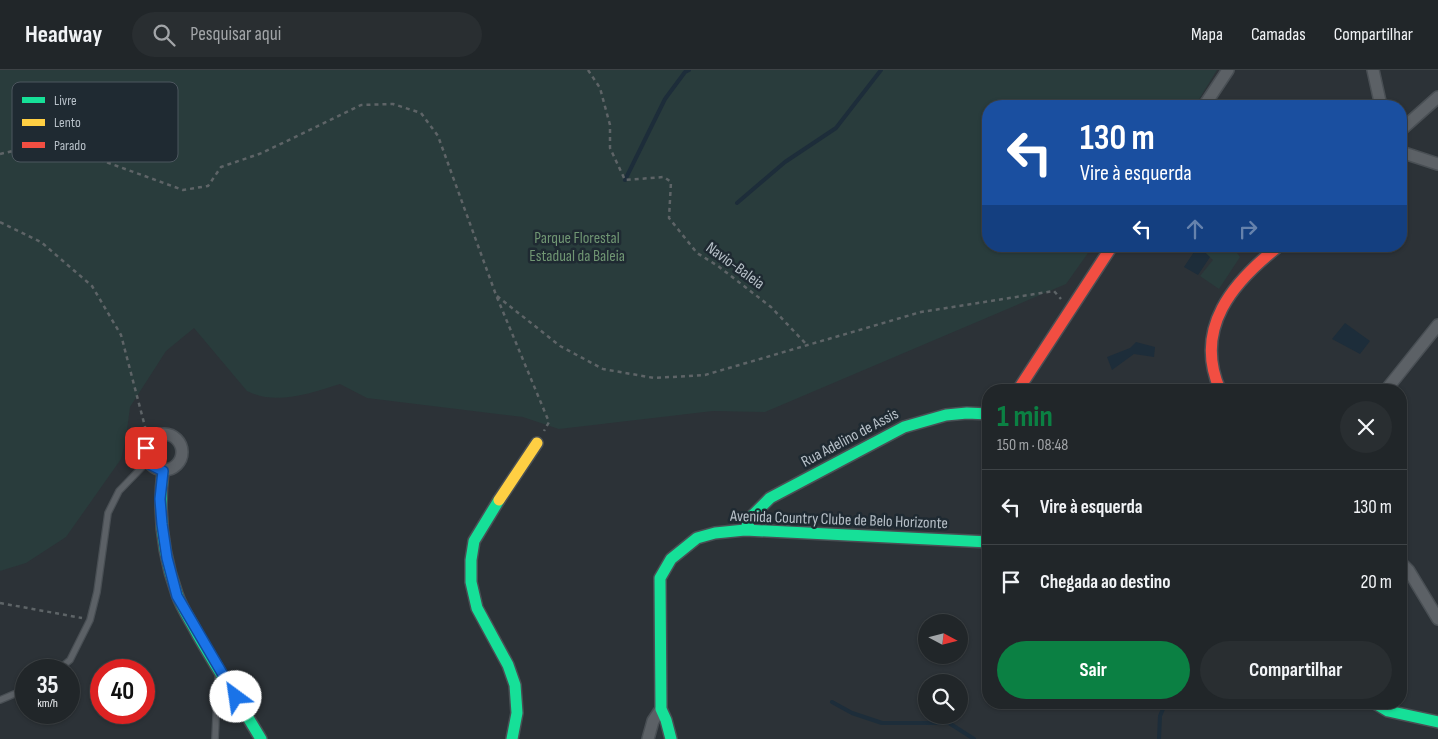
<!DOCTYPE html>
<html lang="pt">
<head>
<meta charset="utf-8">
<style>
  body { margin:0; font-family:"Sofia Sans Condensed",sans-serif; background:#292e31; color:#f1f3f6; height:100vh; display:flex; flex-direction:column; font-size:19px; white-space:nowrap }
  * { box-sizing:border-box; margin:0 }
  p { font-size:16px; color:#a2a5a8 }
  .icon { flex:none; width:28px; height:28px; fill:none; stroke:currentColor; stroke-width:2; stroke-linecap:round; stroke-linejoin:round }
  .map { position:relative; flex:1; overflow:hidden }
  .side { position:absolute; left:982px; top:314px; width:425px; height:325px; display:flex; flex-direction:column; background:#212629; border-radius:20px; box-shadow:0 1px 4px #0004,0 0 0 1px #3e4346 }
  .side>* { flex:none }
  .top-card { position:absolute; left:982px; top:30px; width:425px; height:152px; border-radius:20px; box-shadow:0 1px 4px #0004,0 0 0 1px #3e4346; background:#1a4fa0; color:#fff; overflow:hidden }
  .needle { width:32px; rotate:97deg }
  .buttons { position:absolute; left:918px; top:544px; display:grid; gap:10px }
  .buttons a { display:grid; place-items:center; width:50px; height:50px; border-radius:50%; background:#212629; box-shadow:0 1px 4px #0004,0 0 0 1px #3e4346; font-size:25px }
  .speed { position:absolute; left:15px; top:589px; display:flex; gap:10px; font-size:25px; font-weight:700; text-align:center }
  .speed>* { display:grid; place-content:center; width:65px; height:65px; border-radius:50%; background:#212629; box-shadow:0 1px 4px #0004,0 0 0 1px #3e4346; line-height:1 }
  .speed small { font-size:12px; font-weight:400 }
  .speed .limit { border:8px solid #d22; background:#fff; color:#111 }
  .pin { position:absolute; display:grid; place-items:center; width:42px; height:42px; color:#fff; margin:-21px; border-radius:10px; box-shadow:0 2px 8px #0006 }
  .me { position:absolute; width:55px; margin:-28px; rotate:329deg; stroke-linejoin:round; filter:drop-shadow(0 0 4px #0008) }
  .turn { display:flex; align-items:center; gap:18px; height:105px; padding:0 15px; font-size:22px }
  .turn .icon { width:65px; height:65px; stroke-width:2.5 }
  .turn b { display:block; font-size:35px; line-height:42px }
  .lanes { display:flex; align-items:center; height:48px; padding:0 15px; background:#0003; justify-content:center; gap:25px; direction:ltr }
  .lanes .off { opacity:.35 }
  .round { display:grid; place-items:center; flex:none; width:52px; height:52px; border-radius:26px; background:#292e31 }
  .head { display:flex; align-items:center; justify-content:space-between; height:85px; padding:0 15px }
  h1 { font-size:30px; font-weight:700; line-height:38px; color:#0b8043 }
  .button { display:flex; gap:10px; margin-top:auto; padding:10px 15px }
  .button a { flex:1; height:58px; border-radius:30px; background:#0b8043; color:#fff; font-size:20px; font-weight:700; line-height:58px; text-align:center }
  .button a+a { background:#292e31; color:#f1f3f6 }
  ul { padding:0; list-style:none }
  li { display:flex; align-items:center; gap:15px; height:75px; padding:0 15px; border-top:1px solid #3e4346 }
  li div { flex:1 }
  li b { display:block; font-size:19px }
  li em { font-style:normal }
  header { display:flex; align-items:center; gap:30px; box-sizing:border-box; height:70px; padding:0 25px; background:#212629; border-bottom:1px solid #3e4346 }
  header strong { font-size:24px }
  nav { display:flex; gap:28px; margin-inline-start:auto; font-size:18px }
  .search { width:350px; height:45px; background:#292e31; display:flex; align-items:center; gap:12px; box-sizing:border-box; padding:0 18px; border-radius:28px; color:#a2a5a8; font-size:19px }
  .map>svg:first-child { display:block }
  .green { fill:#293c3c }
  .water { fill:#1d2d3a }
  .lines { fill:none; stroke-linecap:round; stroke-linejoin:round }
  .stream { stroke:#1d2d3a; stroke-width:4 }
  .lane-casing { stroke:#494f54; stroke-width:8 }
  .street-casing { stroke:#494f54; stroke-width:14 }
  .fast-casing { stroke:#494f54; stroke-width:14 }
  .slow-casing { stroke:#494f54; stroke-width:14 }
  .jam-casing { stroke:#494f54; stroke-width:14 }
  .path { stroke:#5e6467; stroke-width:2.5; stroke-dasharray:4 4; stroke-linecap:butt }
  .lane { stroke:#5c6166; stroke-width:5.5 }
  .street { stroke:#5c6166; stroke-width:11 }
  .fast { stroke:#16e098; stroke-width:11 }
  .slow { stroke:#ffcf43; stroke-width:11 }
  .jam { stroke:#f24e42; stroke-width:11 }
  .route-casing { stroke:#114b97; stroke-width:12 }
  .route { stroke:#1a73e8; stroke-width:9 }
  .labels { text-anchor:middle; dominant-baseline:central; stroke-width:5; stroke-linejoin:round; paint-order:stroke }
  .park-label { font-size:16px; fill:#709673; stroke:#1f2a32 }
  .street-label { font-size:16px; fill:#b7c0c8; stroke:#1f2a32 }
  .key { fill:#1f2a32; stroke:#4d575f; stroke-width:1 }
  .key-label { font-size:14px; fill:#b7c0c8 }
</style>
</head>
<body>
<header>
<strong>Headway</strong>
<div class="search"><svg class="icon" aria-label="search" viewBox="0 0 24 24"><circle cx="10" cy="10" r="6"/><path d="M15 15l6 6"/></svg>Pesquisar aqui</div>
<nav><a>Mapa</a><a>Camadas</a><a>Compartilhar</a></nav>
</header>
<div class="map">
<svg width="1438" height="669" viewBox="0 0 1438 669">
  <rect width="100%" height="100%" fill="#2c3237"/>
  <!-- green -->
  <path class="green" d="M0,0h1217l-22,36h-206v140h104l-27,38 -301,128 -52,-1 -154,18 -36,-12 -156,-19 -27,-14c-29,9 -64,22 -93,7l-53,-63 -28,23 -36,56 -4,31 -5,21 -55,78 -40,26 -26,8z
    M1206,176h26l8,11 -21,32 -19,-13 13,-16 -11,-10z"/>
  <!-- water -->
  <path class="water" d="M1198,176l12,11 -12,18 -14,-8z
    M1345,253l25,18 -10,13 -28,-15z
    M1136,272l19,5 -1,10 -20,-3 -22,16 -5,-13 23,-9z"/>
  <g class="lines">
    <!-- stream -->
    <path class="stream" d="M625,110l40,-81 20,-27 4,-2
      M737,133l48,-41 51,-34 45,-58
      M832,632l20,11 30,10h67l25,16
      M1159,669l1,-23 6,-14"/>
    <!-- lane casing -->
    <g class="lane-casing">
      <path id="lane" d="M58,600l12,-10 20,-40 7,-28 11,-79 11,-22 29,-30
        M0,630l26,-11
        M215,669l3,-63"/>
    </g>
    <!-- street casing -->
    <g class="street-casing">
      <path id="street" d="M1373,0l8,36
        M1204,36l24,-36
        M1401,60l37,-33
        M1401,82l37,12
        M1386,320l52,-65
        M146 382a18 18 0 1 1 36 0a18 18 0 1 1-36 0Z
        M1401,493l8,8 29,48
        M648,669l5,-18 8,-12"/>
    </g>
    <!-- fast casing -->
    <g class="fast-casing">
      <path id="fast" d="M163,401c-5,41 0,84 14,123 5,15 14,27 21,41 20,35 42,69 63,104
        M499,430l-25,41 -3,19v22l6,26 31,57 7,20 2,28 -5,26
        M745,460l7,-14 18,-18 134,-71 42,-12 21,-2 22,1
        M1373,632l15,9 50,11
        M671,669l-5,-19 -5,-11 -1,-131 11,-19 26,-21 18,-5 30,-3 244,12"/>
    </g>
    <!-- slow casing -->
    <g class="slow-casing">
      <path id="slow" d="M499,430l38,-57"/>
    </g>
    <!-- jam casing -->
    <g class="jam-casing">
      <path id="jam" d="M1018,320l94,-144
        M1220,320c-27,-62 13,-108 59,-144"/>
    </g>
    <!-- path -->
    <path class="path" d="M588,0l12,18 10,37v23l15,32 39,-3 7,5 -2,36 28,35 21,13 53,41 36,38
      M0,84l51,-12 132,48 25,-4 13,-19 41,-14 99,-48 32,-1 28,9 17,23 58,159 53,127 -5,9
      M0,152l41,20 51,44 29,49 28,107
      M497,226l63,50 43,23 51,9 51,-3 216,-63 133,-21 7,8
      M0,533l82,15"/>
    <!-- lane -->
    <use href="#lane" class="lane"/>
    <!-- street -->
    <use href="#street" class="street"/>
    <!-- fast -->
    <use href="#fast" class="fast"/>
    <!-- slow -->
    <use href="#slow" class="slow"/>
    <!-- jam -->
    <use href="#jam" class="jam"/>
  </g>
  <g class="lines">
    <!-- route casing -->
    <g class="route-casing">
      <path id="route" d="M146,378v7l5,10 12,6 -3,28 2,25 5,34 10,38 59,101"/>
    </g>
    <!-- route -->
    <use href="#route" class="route"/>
  </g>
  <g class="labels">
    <!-- park labels -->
    <g class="park-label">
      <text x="577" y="168">Parque Florestal<tspan x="577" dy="18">Estadual da Baleia</tspan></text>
    </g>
    <!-- street labels -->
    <g class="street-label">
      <text transform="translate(735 196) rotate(36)">Navio-Baleia</text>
      <text transform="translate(850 368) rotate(-28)">Rua Adelino de Assis</text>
      <text transform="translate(839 450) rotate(2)">Avenida Country Clube de Belo Horizonte</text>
    </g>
  </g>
  <!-- legend -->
  <rect x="12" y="12" width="166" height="80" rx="8" class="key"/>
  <rect x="22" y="27" width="23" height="6" fill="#16e098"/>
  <rect x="22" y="49" width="23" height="7" fill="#ffcf43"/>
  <rect x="22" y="72" width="23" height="6" fill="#f24e42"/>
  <g class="key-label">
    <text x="54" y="35">Livre</text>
    <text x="54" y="57">Lento</text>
    <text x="54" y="80">Parado</text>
  </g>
</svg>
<div class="buttons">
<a><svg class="needle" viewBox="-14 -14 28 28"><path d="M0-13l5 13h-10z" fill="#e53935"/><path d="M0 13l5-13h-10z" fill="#a2a5a8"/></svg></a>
<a><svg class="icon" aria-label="search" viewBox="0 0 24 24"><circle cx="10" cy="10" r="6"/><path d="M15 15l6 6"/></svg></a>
</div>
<div class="speed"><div>35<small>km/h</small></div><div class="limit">40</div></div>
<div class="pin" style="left:146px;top:378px;background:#d93025"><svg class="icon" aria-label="arrive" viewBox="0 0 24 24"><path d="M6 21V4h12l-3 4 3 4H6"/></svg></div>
<svg class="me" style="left:236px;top:627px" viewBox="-20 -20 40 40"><circle r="19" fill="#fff"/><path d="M0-13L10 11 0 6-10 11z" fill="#1a73e8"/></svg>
<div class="top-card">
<div class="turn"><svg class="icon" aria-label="left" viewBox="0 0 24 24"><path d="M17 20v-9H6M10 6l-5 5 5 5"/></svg><div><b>130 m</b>Vire à esquerda</div></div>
<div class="lanes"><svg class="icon" aria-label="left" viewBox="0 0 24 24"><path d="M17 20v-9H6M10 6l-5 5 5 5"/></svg><svg class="icon off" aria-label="ahead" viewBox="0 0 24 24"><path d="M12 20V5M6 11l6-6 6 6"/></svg><svg class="icon off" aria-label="right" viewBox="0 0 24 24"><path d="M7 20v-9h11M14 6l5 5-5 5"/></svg></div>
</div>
<section class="side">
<div class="head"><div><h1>1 min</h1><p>150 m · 08:48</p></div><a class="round"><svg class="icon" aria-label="close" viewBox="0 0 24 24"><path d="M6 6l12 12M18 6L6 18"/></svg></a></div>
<ul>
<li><svg class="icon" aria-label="left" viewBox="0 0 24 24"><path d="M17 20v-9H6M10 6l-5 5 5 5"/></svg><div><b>Vire à esquerda</b></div><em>130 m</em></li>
<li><svg class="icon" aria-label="arrive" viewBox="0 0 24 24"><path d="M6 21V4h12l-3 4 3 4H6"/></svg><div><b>Chegada ao destino</b></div><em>20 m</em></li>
</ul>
<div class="button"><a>Sair</a><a>Compartilhar</a></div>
</section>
</div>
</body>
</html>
